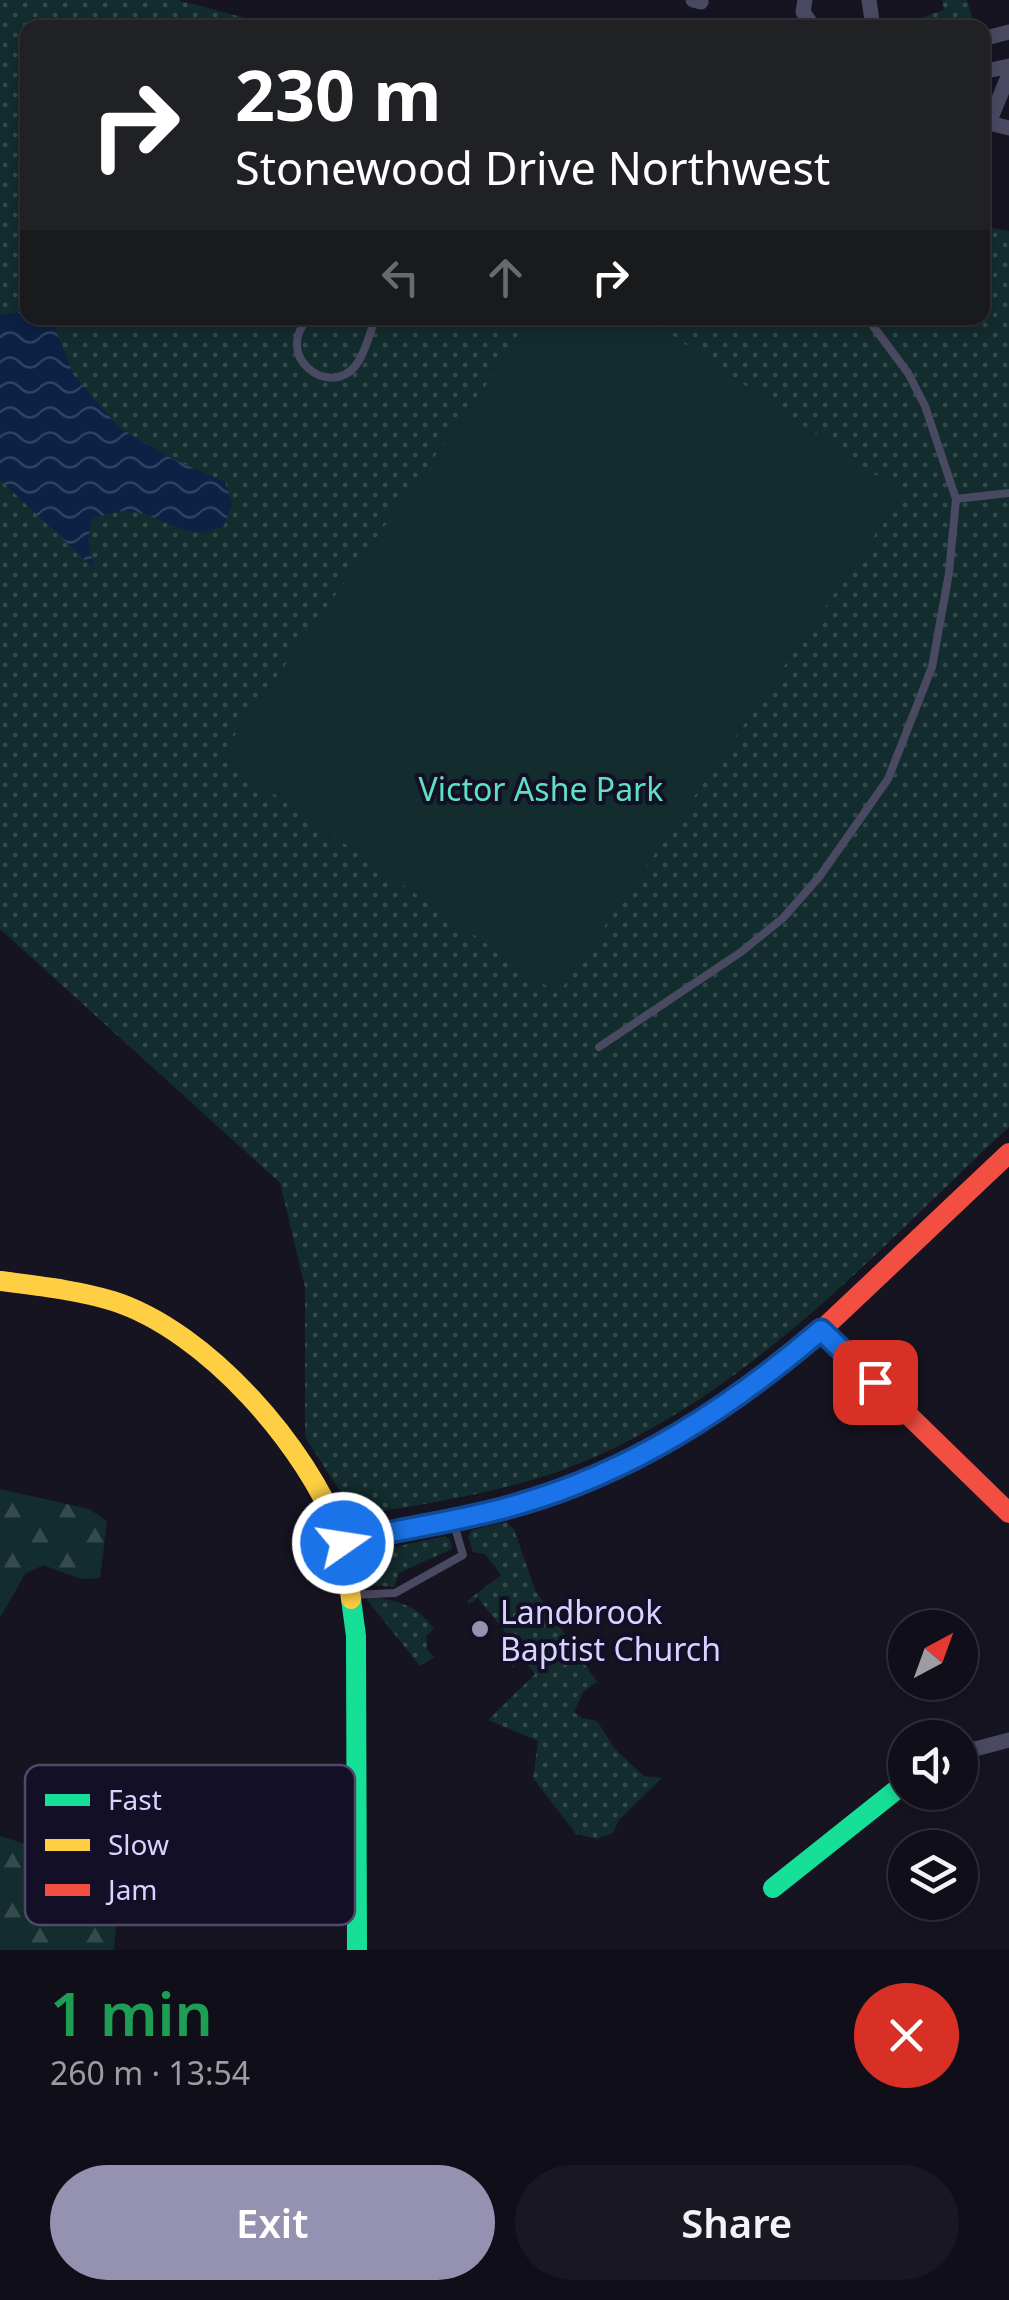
<!DOCTYPE html>
<html lang="en">
<head>
<meta charset="utf-8">
<style>
  body { margin:0; font-family:"Noto Sans",sans-serif; background:#191822; color:#f1f3f6; height:100vh; display:flex; flex-direction:column; font-size:38px; white-space:nowrap }
  * { box-sizing:border-box; margin:0 }
  p { font-size:32px; color:#9c9ca2 }
  .icon { flex:none; width:55px; height:55px; fill:none; stroke:currentColor; stroke-width:2; stroke-linecap:round; stroke-linejoin:round }
  .map { position:relative; height:1950px; overflow:hidden }
  .drawer { display:flex; flex-direction:column; background:#100f19; flex:1 }
  .drawer>* { flex:none }
  .hud { position:absolute; left:20px; top:20px; width:970px; height:305px; border-radius:20px; box-shadow:0 5px 15px #0003,0 0 0 2px #302f38; background:#202124; color:#fff; overflow:hidden }
  .needle { width:65px; rotate:41deg }
  .tools { position:absolute; left:888px; top:1610px; display:grid; gap:20px }
  .tools a { display:grid; place-items:center; width:90px; height:90px; border-radius:50%; background:#100f19; box-shadow:0 5px 15px #0003,0 0 0 2px #302f38; font-size:50px }
  .pin { position:absolute; display:grid; place-items:center; width:85px; height:85px; color:#fff; margin:-42px; border-radius:20px; box-shadow:0 5px 15px #0006 }
  .me { position:absolute; width:110px; margin:-55px; rotate:77deg; stroke-linejoin:round; filter:drop-shadow(0 0 8px #0008) }
  .turn { display:flex; align-items:center; gap:35px; height:210px; padding:0 50px; font-size:45px }
  .turn .icon { width:130px; height:130px; stroke-width:2.5 }
  .turn b { display:block; font-size:70px; line-height:85px }
  .lanes { display:flex; align-items:center; height:95px; padding:0 50px; background:#0003; justify-content:center; gap:50px; direction:ltr }
  .lanes .off { opacity:.35 }
  .round { display:grid; place-items:center; flex:none; width:105px; height:105px; border-radius:52px; background:#191822 }
  .headline { display:flex; align-items:center; justify-content:space-between; height:170px; padding:0 50px }
  h1 { font-size:60px; font-weight:600; line-height:75px; color:#1e9e55 }
  .button { display:flex; gap:20px; margin-top:auto; padding:20px 50px }
  .button a { flex:1; height:115px; border-radius:60px; background:#9591b1; color:#fff; font-size:40px; font-weight:600; line-height:115px; text-align:center }
  .button a+a { background:#191822; color:#f1f3f6 }
  .map>svg:first-child { display:block }
  .green { fill:url(#green-dots) }
  .forest { fill:url(#forest-firs) }
  .pitch { fill:#132c2d }
  .water { fill:url(#water-waves) }
  .lines { fill:none; stroke-linecap:round; stroke-linejoin:round }
  .lane { stroke:#4a4962; stroke-width:8 }
  .street { stroke:#4a4962; stroke-width:15 }
  .fast { stroke:#16e098; stroke-width:20 }
  .slow { stroke:#ffcf43; stroke-width:20 }
  .jam { stroke:#f24e42; stroke-width:20 }
  .route-casing { stroke:#114b97; stroke-width:25 }
  .route { stroke:#1a73e8; stroke-width:18 }
  .poi-dot { fill:#9591b1; stroke:#130f26; stroke-width:4 }
  .labels { text-anchor:middle; dominant-baseline:central; stroke-width:8; stroke-linejoin:round; paint-order:stroke }
  .park-label { font-size:32px; fill:#5fe0c0; stroke:#130f26 }
  .poi-label { font-size:32px; fill:#d9d4ff; stroke:#130f26; text-anchor:start }
  .key { fill:#130f26; stroke:#4e4a67; stroke-width:2.5 }
  .key-label { font-size:28px; fill:#d9d4ff }
</style>
</head>
<body>
<div class="map">
<svg width="1009" height="1950" viewBox="0 0 1009 1950">
  <defs>
    <pattern id="green-dots" width="8" height="8" patternUnits="userSpaceOnUse" patternTransform="scale(2.5)"><rect width="8" height="8" fill="#132c2d"/><path d="M2 2h.1M6 6h.1" fill="none" stroke="#354a4c" stroke-width="1.8" stroke-linecap="round"/></pattern>
    <pattern id="forest-firs" width="22" height="20" patternUnits="userSpaceOnUse" patternTransform="scale(2.5)"><rect width="22" height="20" fill="#132c2d"/><path d="M5 1l3.5 6h-7zM16 11l3.5 6h-7z" fill="#354a4c"/></pattern>
    <pattern id="water-waves" width="16" height="10" patternUnits="userSpaceOnUse" patternTransform="scale(2.5)"><rect width="16" height="10" fill="#0d2144"/><path d="M0 5q4-4 8 0t8 0" fill="none" stroke="#304060"/></pattern>
  </defs>
  <rect width="100%" height="100%" fill="#161421"/>
  <!-- green -->
  <path class="green" d="M0,0h178l101,27 -251,1v290h954l1,-92 26,5v896c-138,129 -270,279 -452,345 -61,21 -124,31 -187,41h-9l-12,-8 -44,-68v-150l-25,-104 -280,-254z
    M942,0h25l8,27h-82l51,-17z
    M506,1522l8,7 21,61 62,92 -14,10 -9,20 8,6 15,3 18,28 29,27 18,2 -43,42 -6,13 -16,6 -21,-5 -43,-56 5,-37 -50,-21 47,-46 -14,-17 -8,11 -6,-8 3,-4 -4,-5 9,-7 -37,-46 -9,6 -2,-3 34,-26 -16,-21 -12,-2 -5,-15 4,-7z
    M445,1536l5,4 2,9 -53,24 -5,14 -24,-2 -5,-4 2,-16 18,-16z
    M370,1597c28,3 48,9 64,32l-8,7 1,13 7,8 -14,9 -53,-66z"/>
  <!-- forest -->
  <path class="forest" d="M0,1489l89,20 18,12 -7,57 -19,1 -38,-14 -18,9 -25,44z
    M0,1836l115,36 3,27 -4,51h-114z"/>
  <!-- pitch -->
  <path class="pitch" d="M534,318h113l256,176 -345,500 -338,-238z"/>
  <!-- water -->
  <path class="water" d="M24,311l3,1 1,6 24,2 21,54 45,53 53,31 54,24 7,22 -8,21c-39,22 -61,-14 -100,-14 -10,1 -22,5 -32,7l-4,23 6,27 -94,-88v-165z"/>
  <g class="lines">
    <!-- lane -->
    <path class="lane" d="M309,318c-37,37 20,82 47,47 10,-13 13,-31 19,-45l-12,-2
      M956,499l53,-6
      M599,1047l142,-95 42,-34 37,-42 68,-97 44,-112 17,-94 7,-74 -31,-93 -17,-33 -41,-55
      M350,1595l45,-2 68,-38 -9,-31"/>
    <!-- street -->
    <path class="street" d="M693,0l8,2
      M805,0l-2,12 11,16
      M869,0l4,28
      M986,38l23,-6
      M982,72l27,-6
      M1009,74l-20,49 20,5
      M960,1753l49,-13"/>
    <!-- fast -->
    <path class="fast" d="M351,1599l5,37 1,314
      M773,1888l132,-105"/>
    <!-- slow -->
    <path class="slow" d="M0,1281c38,5 77,9 113,20 94,30 195,146 228,237 7,19 7,41 10,61
      M343,1543c57,-14 115,-22 172,-37 68,-19 134,-52 194,-89"/>
    <!-- jam -->
    <path class="jam" d="M821,1330l188,183
      M709,1417l101,-76 199,-188"/>
  </g>
  <g class="lines">
    <!-- route casing -->
    <g class="route-casing">
      <path id="route" d="M343,1543c57,-15 116,-21 173,-38 116,-33 214,-97 305,-175l54,52"/>
    </g>
    <!-- route -->
    <use href="#route" class="route"/>
  </g>
  <!-- markers -->
  <circle class="poi-dot" cx="480" cy="1629" r="10"/>
  <g class="labels">
    <!-- park labels -->
    <g class="park-label">
      <text x="541" y="788">Victor Ashe Park</text>
    </g>
    <!-- poi labels -->
    <g class="poi-label">
      <text x="500" y="1611">Landbrook<tspan x="500" dy="37">Baptist Church</tspan></text>
    </g>
  </g>
  <!-- legend -->
  <rect x="25" y="1765" width="330" height="160" rx="15" class="key"/>
  <rect x="45" y="1794" width="45" height="12" fill="#16e098"/>
  <rect x="45" y="1839" width="45" height="12" fill="#ffcf43"/>
  <rect x="45" y="1884" width="45" height="12" fill="#f24e42"/>
  <g class="key-label">
    <text x="108" y="1810">Fast</text>
    <text x="108" y="1855">Slow</text>
    <text x="108" y="1900">Jam</text>
  </g>
</svg>
<div class="tools">
<a><svg class="needle" viewBox="-14 -14 28 28"><path d="M0-13l5 13h-10z" fill="#e53935"/><path d="M0 13l5-13h-10z" fill="#9c9ca2"/></svg></a>
<a><svg class="icon" aria-label="sound" viewBox="0 0 24 24"><path d="M4 9h4l5-4v14l-5-4H4zM17 9q2 3 0 6"/></svg></a>
<a><svg class="icon" aria-label="layers" viewBox="0 0 24 24"><path d="M12 4l9 5-9 5-9-5zM3 14l9 5 9-5"/></svg></a>
</div>
<div class="pin" style="left:875px;top:1382px;background:#d93025"><svg class="icon" aria-label="arrive" viewBox="0 0 24 24"><path d="M6 21V4h12l-3 4 3 4H6"/></svg></div>
<svg class="me" style="left:343px;top:1543px" viewBox="-20 -20 40 40"><circle r="17" fill="#1a73e8" stroke="#fff" stroke-width="3"/><path d="M0-11L8 9 0 5-8 9z" fill="#fff"/></svg>
<div class="hud">
<div class="turn"><svg class="icon" aria-label="right" viewBox="0 0 24 24"><path d="M7 20v-9h11M14 6l5 5-5 5"/></svg><div><b>230 m</b>Stonewood Drive Northwest</div></div>
<div class="lanes"><svg class="icon off" aria-label="left" viewBox="0 0 24 24"><path d="M17 20v-9H6M10 6l-5 5 5 5"/></svg><svg class="icon off" aria-label="ahead" viewBox="0 0 24 24"><path d="M12 20V5M6 11l6-6 6 6"/></svg><svg class="icon" aria-label="right" viewBox="0 0 24 24"><path d="M7 20v-9h11M14 6l5 5-5 5"/></svg></div>
</div>
</div>
<section class="drawer">
<div class="headline"><div><h1>1 min</h1><p>260 m · 13:54</p></div><a class="round" style="background:#d93025;color:#fff"><svg class="icon" aria-label="close" viewBox="0 0 24 24"><path d="M6 6l12 12M18 6L6 18"/></svg></a></div>
<div class="button"><a>Exit</a><a>Share</a></div>
</section>
</body>
</html>
